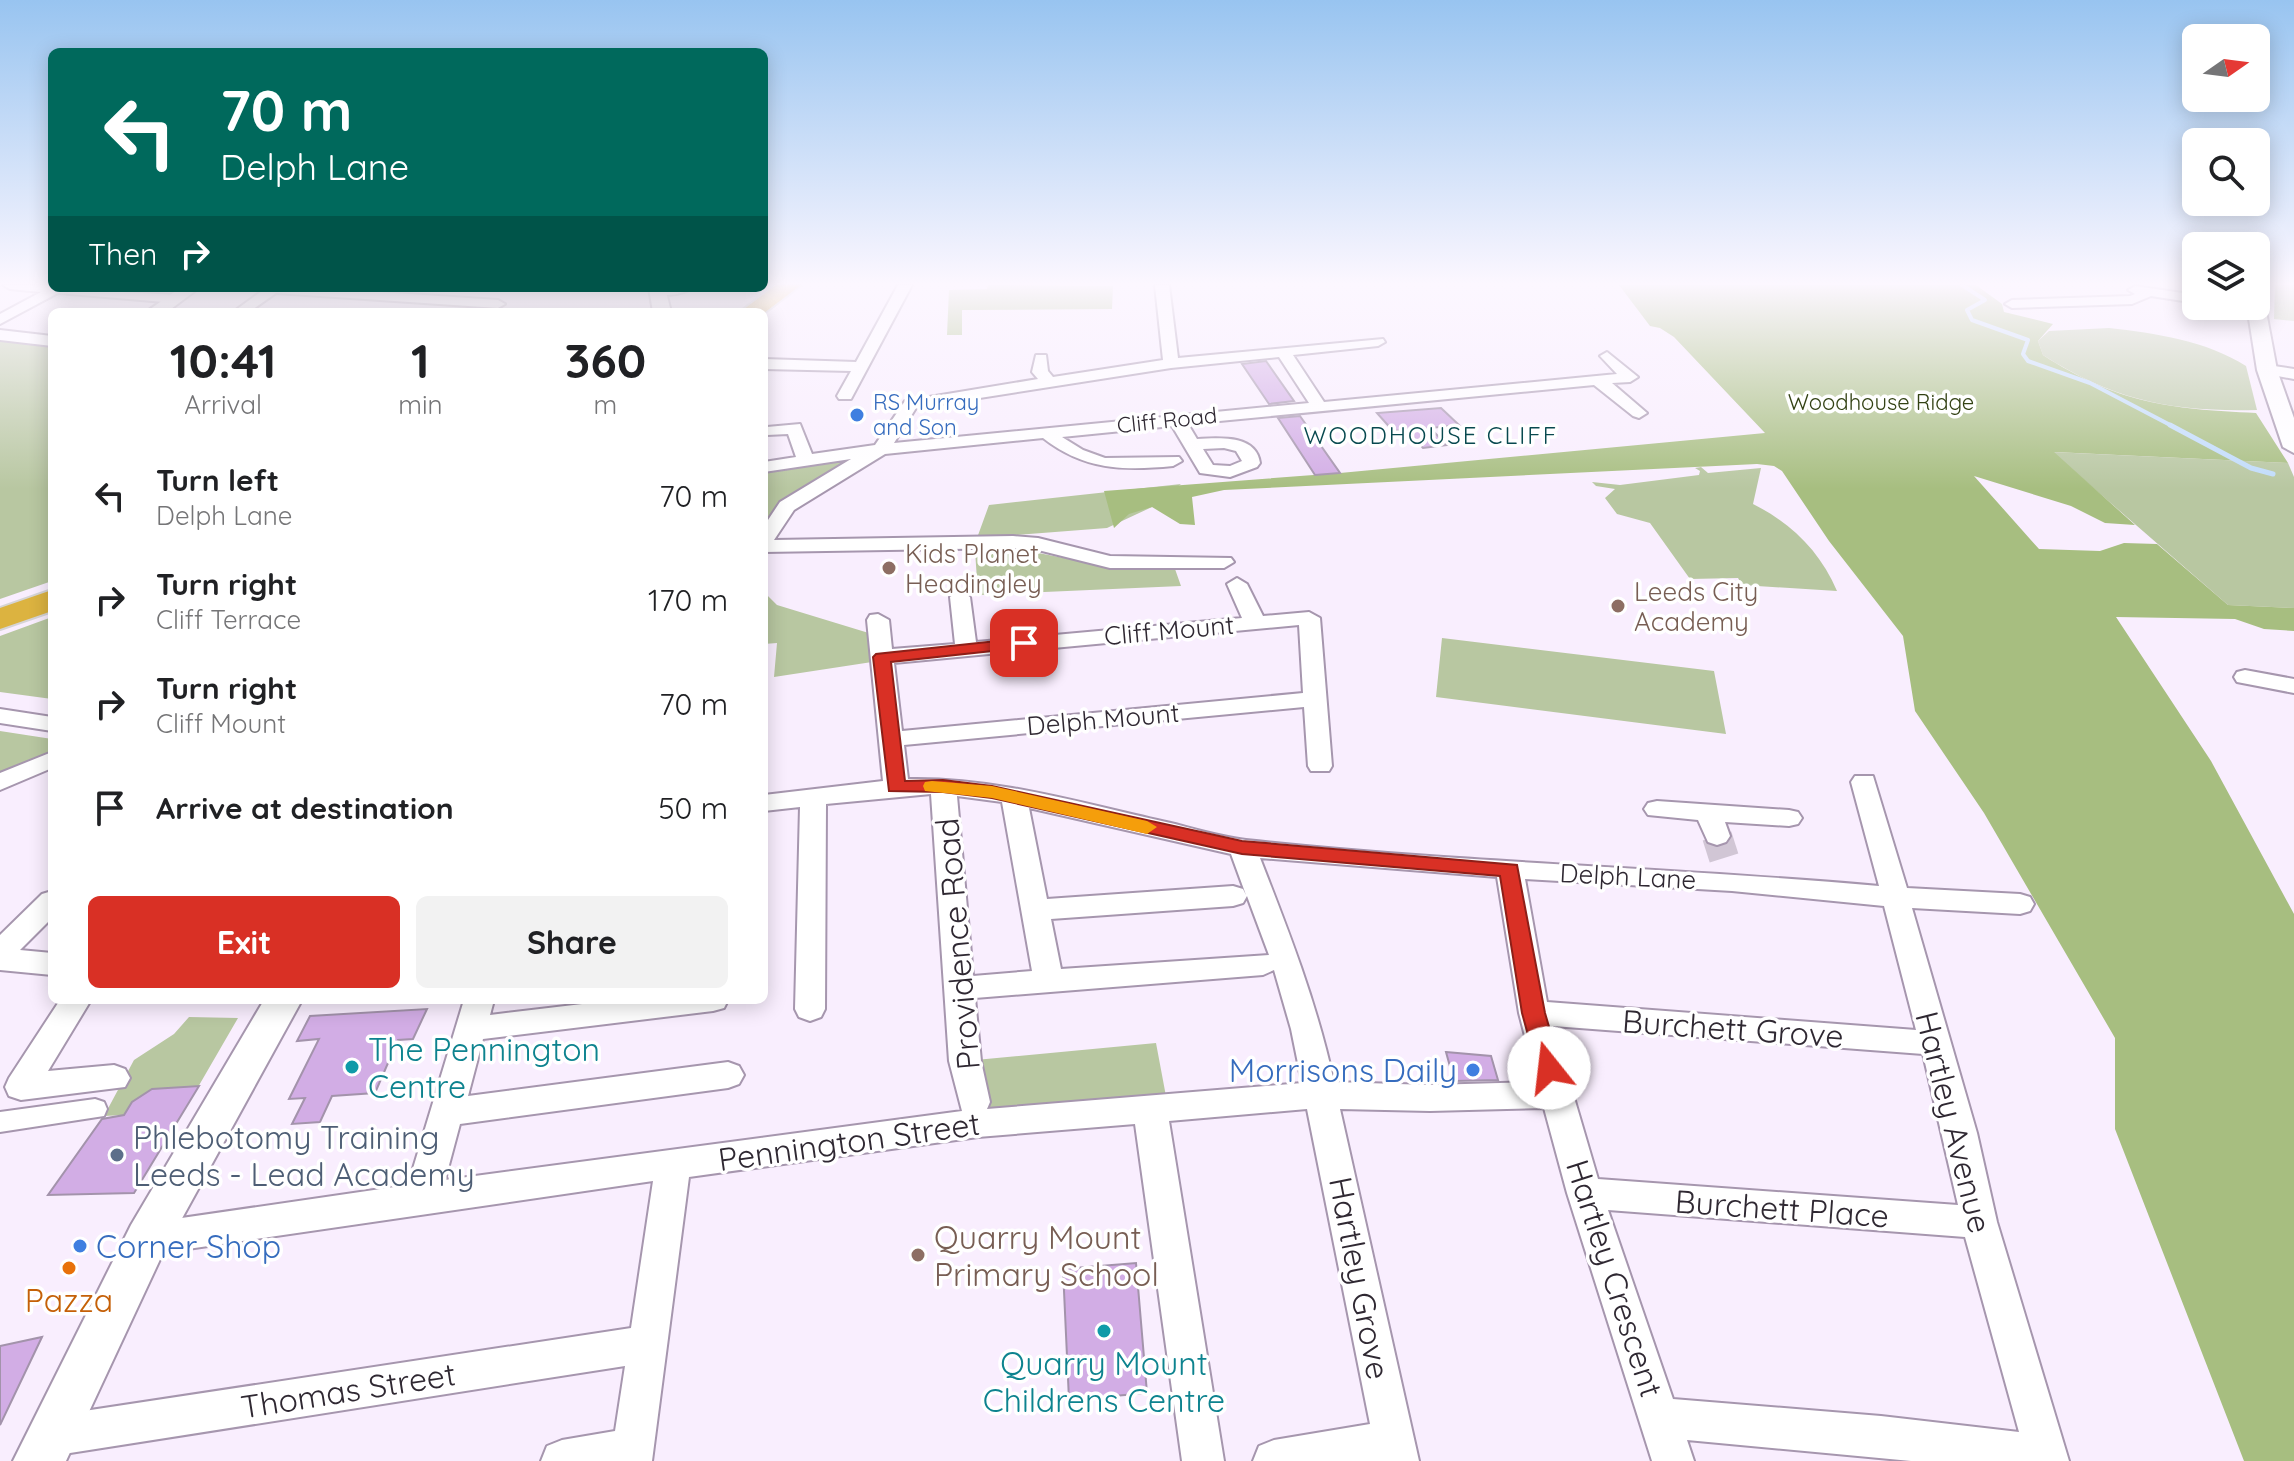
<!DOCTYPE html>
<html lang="en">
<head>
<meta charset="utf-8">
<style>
  body { margin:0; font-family:Quicksand,sans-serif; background:#f2f2f2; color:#202124; height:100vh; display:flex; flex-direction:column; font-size:30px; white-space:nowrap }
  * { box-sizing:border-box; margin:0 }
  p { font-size:26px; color:#757577 }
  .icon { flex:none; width:44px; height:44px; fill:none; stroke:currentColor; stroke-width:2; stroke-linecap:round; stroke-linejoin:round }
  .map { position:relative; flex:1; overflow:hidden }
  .sheet { position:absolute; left:48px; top:308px; width:720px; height:696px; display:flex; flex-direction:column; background:#fff; border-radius:12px; box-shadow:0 4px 20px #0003 }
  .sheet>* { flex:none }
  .hud { position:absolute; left:48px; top:48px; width:720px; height:244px; border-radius:12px; box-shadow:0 4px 20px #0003; background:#00695c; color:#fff; overflow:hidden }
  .needle { width:52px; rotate:76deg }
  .fabs { position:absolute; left:2182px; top:24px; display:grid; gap:16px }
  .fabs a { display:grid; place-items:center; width:88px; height:88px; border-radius:12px; background:#fff; box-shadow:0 4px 20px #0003; font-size:40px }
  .pin { position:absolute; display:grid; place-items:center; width:68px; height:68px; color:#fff; margin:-34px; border-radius:16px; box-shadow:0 4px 12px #0006 }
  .me { position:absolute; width:88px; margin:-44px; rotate:344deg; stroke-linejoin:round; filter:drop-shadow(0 0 6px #0008) }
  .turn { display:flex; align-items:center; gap:28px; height:168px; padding:0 40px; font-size:36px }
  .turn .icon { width:104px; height:104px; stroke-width:2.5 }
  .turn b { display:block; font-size:56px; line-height:68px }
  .then { display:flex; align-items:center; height:76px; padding:0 40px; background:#0003; gap:16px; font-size:30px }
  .eta { display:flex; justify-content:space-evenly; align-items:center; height:136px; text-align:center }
  .eta b { font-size:48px; font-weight:700; line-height:56px }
  .cta { display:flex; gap:16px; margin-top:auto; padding:16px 40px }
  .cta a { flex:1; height:92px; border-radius:12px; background:#d93025; color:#fff; font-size:32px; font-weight:700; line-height:92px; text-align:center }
  .cta a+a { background:#f2f2f2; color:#202124 }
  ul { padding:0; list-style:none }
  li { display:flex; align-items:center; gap:24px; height:104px; padding:0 40px }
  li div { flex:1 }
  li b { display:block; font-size:30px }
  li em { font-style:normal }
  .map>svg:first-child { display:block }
  .green { fill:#b8c7a1 }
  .forest { fill:#a7be80 }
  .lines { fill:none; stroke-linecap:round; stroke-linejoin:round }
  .stream-far1 { stroke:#c0dcfb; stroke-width:4 }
  .stream { stroke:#c0dcfb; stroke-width:5 }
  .building { fill:#d2ade5; stroke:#a393ab; stroke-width:2 }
  .minor-tunnel { stroke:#d1c6d5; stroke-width:30; stroke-dasharray:30 15; stroke-linecap:butt }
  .pedestrian-casing { stroke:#a696ae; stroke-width:4 }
  .minor-casing { stroke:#a696ae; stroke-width:4 }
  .tertiary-casing { stroke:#a696ae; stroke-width:4 }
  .trunk-casing { stroke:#d5d4d6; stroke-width:4 }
  .pedestrian { fill:#fff; fill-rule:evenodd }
  .minor { fill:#fff; fill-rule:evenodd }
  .tertiary { fill:#fff; fill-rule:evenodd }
  .trunk { fill:#dcb340; fill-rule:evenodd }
  .route { fill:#d93025; stroke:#8d1f18; stroke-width:2 }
  .slow { fill:#f59e0b }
  .shop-dot { fill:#3f7fe0; stroke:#fff; stroke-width:3 }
  .education-dot { fill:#8d6e63; stroke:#fff; stroke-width:3 }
  .culture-dot { fill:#0f9aa8; stroke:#fff; stroke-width:3 }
  .service-dot { fill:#5c6f8a; stroke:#fff; stroke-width:3 }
  .food-dot { fill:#e8710a; stroke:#fff; stroke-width:3 }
  .labels { text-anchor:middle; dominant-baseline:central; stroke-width:7; stroke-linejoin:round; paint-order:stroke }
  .far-shop-label { font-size:22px; fill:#366cbe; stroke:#fff; text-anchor:start }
  .far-park-label { font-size:22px; fill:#334214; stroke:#fff }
  .far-street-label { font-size:22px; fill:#2f2832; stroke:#fff }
  .far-neighbourhood-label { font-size:24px; letter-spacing:2px; fill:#08494f; stroke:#fff }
  .education-label { font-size:26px; fill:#785e54; stroke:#fff; text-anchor:start }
  .street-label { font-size:26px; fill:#2f2832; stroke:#fff }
  .near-street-label { font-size:32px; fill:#2f2832; stroke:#fff }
  .near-culture-label { font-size:32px; fill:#0d838f; stroke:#fff; text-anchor:start }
  .near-shop-label { font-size:32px; fill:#366cbe; stroke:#fff; text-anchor:end }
  .near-service-label { font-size:32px; fill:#4e5e75; stroke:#fff; text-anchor:start }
  .near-education-label { font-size:32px; fill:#785e54; stroke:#fff; text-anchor:start }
  .near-food-label { font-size:32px; fill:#c56008; stroke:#fff }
</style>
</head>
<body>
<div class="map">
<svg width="2294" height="1461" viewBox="0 0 2294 1461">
  <rect width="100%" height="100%" fill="#f9eefe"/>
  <!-- green -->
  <path class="green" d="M2275,285h19v36l-20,-2z
    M2109,328c46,5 98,13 137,38l11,44c-85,2 -142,-9 -214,-55l-5,-14 11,-10z
    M0,340l52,4v237l-52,18z
    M2052,452l236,11 6,14v131l-66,-3z
    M854,458l-70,43 -20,21v-50z
    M1701,467l7,6 53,-5 -8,36c38,19 67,47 84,87l-95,-6 -4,-7 -48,1 -40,-56 -33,-9 -12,-16 10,-9 -19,-3 -4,-4 28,3 79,-10 1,-4 -5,-3z
    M1181,484l-29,23 -45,21 -130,10 12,-33z
    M975,550l53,1 67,13 80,5 6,17 -203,9z
    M764,592l13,13 95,29v28l-98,15 3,-34 -13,1z
    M52,617v82l-52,-7v-56z
    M1442,638l272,33 12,63 -290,-37z
    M0,731l52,8v12l-52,23z
    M189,1017l49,1 -44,76 -3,-7c-29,2 -51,1 -67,28l-20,1 30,-56 40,-26z
    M1156,1043l12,64 -190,16 -13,-62z"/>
  <!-- forest -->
  <path class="forest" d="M988,285l125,1 -1,23 -150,1v25h-15l2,-45 38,-1z
    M1619,285h357l26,19 2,8 49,12 -15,17 5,14c74,48 126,54 213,58l32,50 -234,-11 81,73 -30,-2 -34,-17 -97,-30 65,73 61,2 24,-8 33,1 71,61 66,3v23l-30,-2 -29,-10 -119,-2 95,144 83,153v547h-50l-129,-332v-91l-131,-225 -69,-102 -12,-75 -74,-95 -47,-70 -8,-5 -17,-2 -533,26 -32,7 3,28 -15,-1 -28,-17 -23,7 -15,14 -10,-37 236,-18 425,-40 -91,-96 -14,-9 -10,-2z"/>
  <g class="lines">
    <!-- stream-far1 -->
    <path class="stream-far1" d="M1962,285l23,15 -18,10 5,10 56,20 -5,14 5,7 62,22 84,44"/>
    <!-- stream -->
    <path class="stream" d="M2170,425l81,43 22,6"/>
  </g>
  <!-- building -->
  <path class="building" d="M1266,361l28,40 -25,3 -27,-40z
    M1441,408l18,17 -29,3 17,17 -24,3 -16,-18 -14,1 -16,-18z
    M1300,416l40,57 -25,2 -37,-57z
    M427,1009l-14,30 -15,1 -23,53 -43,3 -12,26 -28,2 13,-26 -16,1 30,-60 -22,2 13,-25z
    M1446,1052l45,4 7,24 -44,1z
    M199,1086l-65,107 -86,2 54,-76 22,-4 8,-13 20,-13z
    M1136,1263l11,130 -78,7 -6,-131z
    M42,1337l-42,88v-79z"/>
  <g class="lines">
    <!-- minor-tunnel -->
    <path class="minor-tunnel" d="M1717,836l7,22"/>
    <!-- pedestrian casing -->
    <g class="pedestrian-casing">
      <path id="pedestrian" d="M95,1099l9,3 3,7 -3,7 -104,16v-20z"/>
    </g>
    <!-- minor casing -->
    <g class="minor-casing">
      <path id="minor" d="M3,285h49v3l124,7 7,4 -7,4 -118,-10 -58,31v-10l41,-22 -31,-3z
        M898,285h14l-61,114h-12l-2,-3 14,-25 -87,-2v-10l92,3z
        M1155,285h14l9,73 205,-19 2,3 -7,4 -85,9 31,47 293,-28 -17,-18 7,-4 31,25 -8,5 -18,1 35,30 -8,5 -6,-2 -39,-31 -406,39 9,15c22,-1 59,-5 63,24l-3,4 -27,10 -30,-4 -28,-47 -110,11 21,13 22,8 74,-1 3,4 -9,5c-50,5 -89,4 -130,-28l-158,16 -91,56 -20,30 239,-4 25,2 72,18 121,2 3,4 -10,6h-114l-72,-18 -25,-2 -249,4v-26l16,-24 71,-43 -87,13v-10l32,-5 -8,-23 -21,1 -2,-4 2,-4 33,-3 12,30 63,-9 30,-44 133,-22 -6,-7 4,-17h10l2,16 5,6 110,-17zM1279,357l30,46 -415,40 22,-35 255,-40zM1224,448l12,3 6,10 -12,5 -17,-1 -10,-16z
        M2135,286l61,9v8l-45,-7 -19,8 -120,4 -7,-4 7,-4 118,-4 5,-2 -7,-4z
        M266,288h53l179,12 7,4 -7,4 -222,-15 -27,19h-16z
        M653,288h39c-9,7 -33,10 -42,3z
        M2267,365l27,4v10l-32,-6 -3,-3z
        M1237,578l10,6 16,32 46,-4 11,6 12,148 -3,5h-18l-3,-5 -4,-59 -400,38 4,34c90,-2 179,26 267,45 23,6 47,13 71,16 210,23 422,27 633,46l-28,-104 4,-6h18l34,112 113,6 10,3 4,7 -4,7 -10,3 -108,-6 65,225 20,89 72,239h-158l-224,-21 7,21h-42l-85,-268 -23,-85 -114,3 -90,-2 79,352h-166l6,-15 15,-6 96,-16 -63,-315 -138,12 55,340h-42l-47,-337 -157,13 -289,40 -37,284h-111l6,-15 15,-6 53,-9 10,-65 -574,90 -14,-6 -6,-14 6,-14 14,-6 580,-88 22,-147 -506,74 -13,-5 -5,-11 5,-11 13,-5 261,-38 56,-185h30l-4,15 126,-15h112l-4,8 -11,3 -230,28 -15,57 260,-34 11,4 5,9 -5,9 -11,4 -268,36 -15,56 517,-69 -13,-50 -18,-267 -105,10 -1,205 -4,8 -11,4 -11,-4 -4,-8 5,-202 -36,4v-16l119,-14 -16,-161 3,-5 8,-1 11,6 3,29 63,-5 -5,-47 10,-6 10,6 6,45 266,-24 -15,-34zM1299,625l4,68 -401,38 -8,-68zM957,796l45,6 30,169 -59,5zM1029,808l202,46 15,41 -3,-6 -10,-3 -186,13zM1260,858l237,19 22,136 18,69 -107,3 -96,-3c-17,-78 -45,-150 -74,-224zM1525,879l207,12 152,15 32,124 -369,-28zM1247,896l22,59 -208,14 -10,-50 182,-13 10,-3zM1274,970l17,59 11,54 -315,26 3,-7 -9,-41 -6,-63 288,-23zM1553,1026l370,28 35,151 -360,-26zM1608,1210l357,27 54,195 -138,-16 -208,-17z
        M2245,670l49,9v14l-57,-11 -3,-5 3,-5z
        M0,709l52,8v14l-52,-8z
        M52,752v16l-52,22v-17z
        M1657,801l132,9 9,2 4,6 -4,6 -9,2 -64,-4 5,14 -4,6 -9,3 -9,-3 -10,-22 -50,-5 -4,-6 4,-6z
        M52,891v27l-32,32 32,3v22l-52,-5v-35l42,-41z
        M60,1000h31l-43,71 66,-6 11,4 5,9 -5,9 -104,13 -12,-4 -4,-9 4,-9z"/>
    </g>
    <!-- tertiary casing -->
    <g class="tertiary-casing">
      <path id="tertiary" d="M180,288h19l-32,24h-21z
        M649,288h16l6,24h-18z
        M2256,301l9,5 12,64 17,48v35l-11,-6 -26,-77 -10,-64h9z
        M0,330l52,6v10l-52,-6z
        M264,1000h38l-139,253 -97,208h-53l118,-236z"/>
    </g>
    <!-- trunk casing -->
    <g class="trunk-casing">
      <path id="trunk" d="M776,285h25l-37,28 -24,-1z
        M52,590v21l-52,18v-21z"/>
    </g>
    <!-- pedestrian -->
    <use href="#pedestrian" class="pedestrian"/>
    <!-- minor -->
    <use href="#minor" class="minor"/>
    <!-- tertiary -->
    <use href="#tertiary" class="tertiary"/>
    <!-- trunk -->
    <use href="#trunk" class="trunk"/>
  </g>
  <!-- sky -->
  <linearGradient id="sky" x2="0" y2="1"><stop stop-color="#98c4f0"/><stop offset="0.58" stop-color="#fcf7ff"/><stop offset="1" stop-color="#fcf7ff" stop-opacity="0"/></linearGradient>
  <rect width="2294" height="489" fill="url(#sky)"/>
  <!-- route -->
  <path class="route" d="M1024,638l6,1 2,4 -2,4 -139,15 14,119 38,-1 49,6 250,55 275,24 28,148 16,55 -3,6 -9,3 -9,-3 -3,-6 -15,-55 -22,-137 -258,-22 -250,-56 -49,-6 -54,-1 -16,-134 3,-3z"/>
  <!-- slow -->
  <path class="slow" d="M932,781l60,5 155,35 10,6 -10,7 -155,-36 -67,-7 -2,-5 2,-4z"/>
  <!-- markers -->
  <g class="shop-dot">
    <circle cx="857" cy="415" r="8"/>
    <circle cx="1473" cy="1070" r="8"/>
    <circle cx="80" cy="1246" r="8"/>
  </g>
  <g class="education-dot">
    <circle cx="889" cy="568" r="8"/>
    <circle cx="1618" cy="606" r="8"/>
    <circle cx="918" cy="1255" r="8"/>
  </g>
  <g class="culture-dot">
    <circle cx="352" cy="1067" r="8"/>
    <circle cx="1104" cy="1331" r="8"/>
  </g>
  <circle class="service-dot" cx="117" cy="1155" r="8"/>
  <circle class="food-dot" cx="69" cy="1268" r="8"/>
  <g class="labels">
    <!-- far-shop labels -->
    <g class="far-shop-label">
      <text x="873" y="402">RS Murray<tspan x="873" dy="25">and Son</tspan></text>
    </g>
    <!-- far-park labels -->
    <g class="far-park-label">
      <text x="1881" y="402">Woodhouse Ridge</text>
    </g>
    <!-- far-street labels -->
    <g class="far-street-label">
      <text transform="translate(1167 420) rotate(-6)">Cliff Road</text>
    </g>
    <!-- far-neighbourhood labels -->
    <g class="far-neighbourhood-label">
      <text x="1431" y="435">WOODHOUSE CLIFF</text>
    </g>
    <!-- education labels -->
    <g class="education-label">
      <text x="905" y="553">Kids Planet<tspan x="905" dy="30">Headingley</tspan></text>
      <text x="1634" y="591">Leeds City<tspan x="1634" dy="30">Academy</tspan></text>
    </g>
    <!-- street labels -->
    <g class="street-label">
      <text transform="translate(1169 630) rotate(-5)">Cliff Mount</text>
      <text transform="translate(1103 719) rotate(-5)">Delph Mount</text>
      <text transform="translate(1628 876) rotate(3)">Delph Lane</text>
    </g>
    <!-- near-street labels -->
    <g class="near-street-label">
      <text transform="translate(957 944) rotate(-95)">Providence Road</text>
      <text transform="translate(1733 1028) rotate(4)">Burchett Grove</text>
      <text transform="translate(1954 1122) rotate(76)">Hartley Avenue</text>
      <text transform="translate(849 1141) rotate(-8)">Pennington Street</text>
      <text transform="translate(1782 1208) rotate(4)">Burchett Place</text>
      <text transform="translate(1360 1278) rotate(79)">Hartley Grove</text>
      <text transform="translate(1615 1278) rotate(72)">Hartley Crescent</text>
      <text transform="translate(348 1390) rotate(-9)">Thomas Street</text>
    </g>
    <!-- near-culture labels -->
    <g class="near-culture-label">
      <text x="368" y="1049">The Pennington<tspan x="368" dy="37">Centre</tspan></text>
      <text x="1104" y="1363" text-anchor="middle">Quarry Mount<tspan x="1104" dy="37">Childrens Centre</tspan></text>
    </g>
    <!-- near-shop labels -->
    <g class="near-shop-label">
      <text x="1457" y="1070">Morrisons Daily</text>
      <text x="96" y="1246" text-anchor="start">Corner Shop</text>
    </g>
    <!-- near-service labels -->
    <g class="near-service-label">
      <text x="133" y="1137">Phlebotomy Training<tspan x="133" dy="37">Leeds - Lead Academy</tspan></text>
    </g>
    <!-- near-education labels -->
    <g class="near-education-label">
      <text x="934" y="1237">Quarry Mount<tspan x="934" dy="37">Primary School</tspan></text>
    </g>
    <!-- near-food labels -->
    <g class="near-food-label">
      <text x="69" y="1300">Pazza</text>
    </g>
  </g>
</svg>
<div class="fabs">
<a><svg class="needle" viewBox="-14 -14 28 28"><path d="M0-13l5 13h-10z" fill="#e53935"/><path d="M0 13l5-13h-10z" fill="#757577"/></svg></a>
<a><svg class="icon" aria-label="search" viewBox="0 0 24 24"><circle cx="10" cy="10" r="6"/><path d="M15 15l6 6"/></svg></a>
<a><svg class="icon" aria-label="layers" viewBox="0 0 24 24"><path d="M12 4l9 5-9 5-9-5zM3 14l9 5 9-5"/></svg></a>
</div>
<div class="pin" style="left:1024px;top:643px;background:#d93025"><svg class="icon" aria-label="arrive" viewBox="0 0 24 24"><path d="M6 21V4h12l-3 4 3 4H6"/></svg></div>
<svg class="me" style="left:1549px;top:1068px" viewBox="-20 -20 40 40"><circle r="19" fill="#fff"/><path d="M0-13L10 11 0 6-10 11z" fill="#d93025"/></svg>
<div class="hud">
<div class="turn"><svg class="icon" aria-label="left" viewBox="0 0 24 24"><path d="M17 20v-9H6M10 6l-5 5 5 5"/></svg><div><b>70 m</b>Delph Lane</div></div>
<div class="then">Then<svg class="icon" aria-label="right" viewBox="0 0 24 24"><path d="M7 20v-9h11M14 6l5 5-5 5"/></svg></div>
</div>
<section class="sheet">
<div class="eta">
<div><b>10:41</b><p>Arrival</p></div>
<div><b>1</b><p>min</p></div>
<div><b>360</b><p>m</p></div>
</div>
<ul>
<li><svg class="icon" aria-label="left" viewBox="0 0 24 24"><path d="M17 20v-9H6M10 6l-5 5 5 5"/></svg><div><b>Turn left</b><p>Delph Lane</p></div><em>70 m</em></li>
<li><svg class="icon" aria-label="right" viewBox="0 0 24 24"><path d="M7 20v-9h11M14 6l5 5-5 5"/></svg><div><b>Turn right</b><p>Cliff Terrace</p></div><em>170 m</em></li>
<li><svg class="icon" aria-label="right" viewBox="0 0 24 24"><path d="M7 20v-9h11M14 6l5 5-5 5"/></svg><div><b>Turn right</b><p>Cliff Mount</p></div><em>70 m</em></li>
<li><svg class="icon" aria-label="arrive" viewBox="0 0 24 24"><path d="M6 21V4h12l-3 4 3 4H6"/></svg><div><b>Arrive at destination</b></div><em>50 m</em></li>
</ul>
<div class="cta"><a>Exit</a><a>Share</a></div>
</section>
</div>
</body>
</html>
